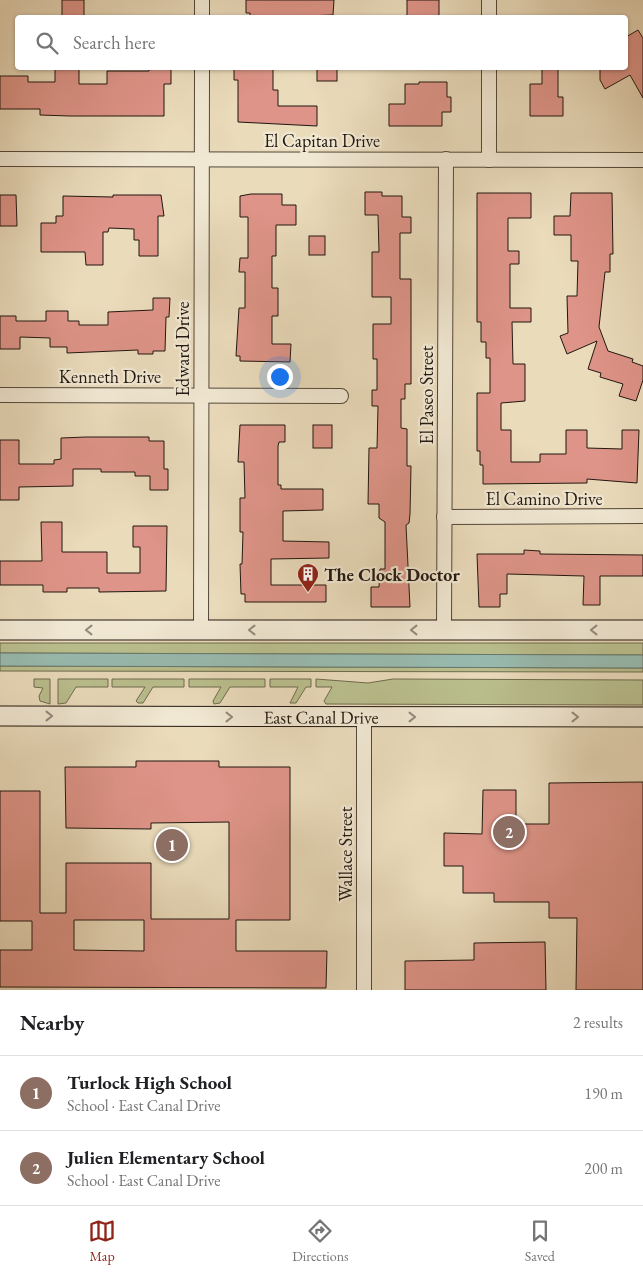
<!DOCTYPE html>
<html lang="en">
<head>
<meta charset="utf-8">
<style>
	:root { --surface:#fff; --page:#f6f6f6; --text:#202124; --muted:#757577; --line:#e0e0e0; --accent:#8f2418 }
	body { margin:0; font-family:"EB Garamond",serif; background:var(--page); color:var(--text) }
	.you { position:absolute; left:279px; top:376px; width:18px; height:18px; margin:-12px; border:4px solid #fff; border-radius:50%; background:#1a73e8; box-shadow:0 0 0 8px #1a73e833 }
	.badge { display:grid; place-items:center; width:32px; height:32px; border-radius:50%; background:var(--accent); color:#fff; font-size:16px; font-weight:700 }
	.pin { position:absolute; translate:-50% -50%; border:2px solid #fff; box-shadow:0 1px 5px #0006 }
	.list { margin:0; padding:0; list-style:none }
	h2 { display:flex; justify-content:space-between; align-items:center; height:65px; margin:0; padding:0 20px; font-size:21px }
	h2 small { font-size:16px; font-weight:400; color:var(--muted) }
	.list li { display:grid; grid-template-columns:32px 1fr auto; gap:15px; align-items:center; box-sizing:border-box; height:75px; padding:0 20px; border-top:1px solid var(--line) }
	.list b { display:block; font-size:19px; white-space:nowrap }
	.list p { margin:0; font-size:16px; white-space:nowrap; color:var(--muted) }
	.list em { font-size:16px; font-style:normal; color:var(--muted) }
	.icon { flex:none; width:28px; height:28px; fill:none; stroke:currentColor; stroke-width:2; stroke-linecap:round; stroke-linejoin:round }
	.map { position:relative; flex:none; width:643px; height:990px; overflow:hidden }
	.search { position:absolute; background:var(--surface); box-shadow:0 1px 4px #0004; left:15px; right:15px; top:15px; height:55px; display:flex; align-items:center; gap:12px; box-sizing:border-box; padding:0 18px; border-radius:5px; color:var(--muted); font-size:19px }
	.sheet { height:215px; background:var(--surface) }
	nav { display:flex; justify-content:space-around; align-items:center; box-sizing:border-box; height:70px; border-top:1px solid var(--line); background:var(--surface); font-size:14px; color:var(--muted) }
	nav a { display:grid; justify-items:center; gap:2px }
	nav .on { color:var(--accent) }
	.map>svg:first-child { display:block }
</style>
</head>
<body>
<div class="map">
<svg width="643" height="990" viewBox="0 0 643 990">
	<rect width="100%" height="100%" fill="#eadbbb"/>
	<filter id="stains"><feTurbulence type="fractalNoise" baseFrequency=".004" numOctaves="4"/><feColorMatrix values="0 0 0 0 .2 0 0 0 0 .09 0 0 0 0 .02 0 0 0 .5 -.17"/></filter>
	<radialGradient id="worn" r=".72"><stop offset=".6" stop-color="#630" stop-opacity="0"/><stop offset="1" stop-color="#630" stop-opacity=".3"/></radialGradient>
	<g fill="#babf8e" stroke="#6e6b4e">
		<polygon points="0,643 643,643 643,655 0,653"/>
		<polygon points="0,666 643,668 643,672 0,671"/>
		<polygon points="34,679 50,679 50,704 40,701 39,696 43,688 34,687"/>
		<polygon points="58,679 108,679 108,687 76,687 66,703 58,704"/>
		<polygon points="112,679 184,679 184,687 153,687 143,703 138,703 136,701 145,687 112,687"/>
		<polygon points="189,679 265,679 265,687 230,687 220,703 214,704 213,701 221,687 189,687"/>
		<polygon points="270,679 311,679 311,687 306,687 296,703 290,703 298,687 270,687"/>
		<polygon points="316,679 368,683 393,679 643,680 643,705 326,704 324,701 332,687 316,687"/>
	</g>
	<polygon fill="#98bbb0" stroke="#687970" points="0,653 643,655 643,668 0,666"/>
	<g fill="#de9488" stroke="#21170f" fill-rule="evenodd">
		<rect x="62" y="0" width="22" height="18"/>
		<polygon points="246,0 334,0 333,15 250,18 250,13 246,13"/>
		<rect x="407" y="0" width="32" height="18"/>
		<polygon points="638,30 643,38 643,98 630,75 605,89 600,80 600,68 626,68 626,37"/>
		<polygon points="55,68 79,68 79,84 107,84 107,71 149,71 149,68 171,68 171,84 164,84 164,116 70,116 40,115 40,109 0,109 0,76 28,76 28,82 55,82"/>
		<polygon points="234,68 273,68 273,90 278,90 278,106 317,106 317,126 238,122 238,80 234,80"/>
		<rect x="317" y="68" width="20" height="13"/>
		<polygon points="542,68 558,68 558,97 563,97 563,116 530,116 530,84 542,84"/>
		<polygon points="419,82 447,82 447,97 451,97 451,112 442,112 442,126 389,126 389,104 405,104 405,84 419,84"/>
		<polygon points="365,192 382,192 382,196 402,196 402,217 411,217 411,233 400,233 400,279 411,279 411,384 405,384 405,399 401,399 401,428 407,429 407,466 411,466 410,514 409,523 406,525 410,607 371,607 371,587 379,587 380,569 385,569 385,522 379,518 379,504 368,504 369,448 377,448 378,406 372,406 372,390 377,390 377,359 373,359 373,324 391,324 391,297 372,297 372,252 379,252 378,215 365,215"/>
		<polygon points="477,193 531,193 531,218 508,218 508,251 519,251 519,264 510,264 510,308 531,308 531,322 512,322 513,364 525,364 525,401 501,403 501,430 511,430 511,462 540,462 540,454 566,454 566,430 587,430 587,448 622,449 622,430 639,430 637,483 587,479 587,483 483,484 483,465 480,465 480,451 477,451 477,393 490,393 490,358 486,358 486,342 481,342 481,322 477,322"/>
		<polygon points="571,193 612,193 613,254 610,254 610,272 605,272 599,327 608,351 633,359 632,362 643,366 643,380 636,401 619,396 623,384 600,377 601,373 588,369 597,341 567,354 560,336 568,333 567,296 577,296 578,261 571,261 571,235 554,235 554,216 570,216"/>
		<polygon points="251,194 282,194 282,205 296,205 296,225 276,225 276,256 272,256 272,288 278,288 278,316 272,316 272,344 291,344 290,362 240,361 240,356 236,356 239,308 245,308 245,272 239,272 240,258 248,258 248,217 240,217 240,196"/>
		<polygon points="0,195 16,195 17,226 0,226"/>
		<polygon points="113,195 161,195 164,216 158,216 158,256 139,256 139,240 134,240 134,229 109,228 108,232 103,232 103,265 86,265 85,252 41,252 41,223 56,223 56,216 63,216 63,196 113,197"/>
		<rect x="309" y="236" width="16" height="19"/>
		<polygon points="153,298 170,298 169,317 166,317 165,351 153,351 153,354 138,354 138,350 67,353 67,347 50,347 50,338 20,337 20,349 0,349 0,316 16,316 16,321 46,321 46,311 68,311 68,321 79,321 79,325 108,325 108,312 153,310"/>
		<polygon points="240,425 285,425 285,442 279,442 278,446 278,485 281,485 281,489 323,489 323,510 283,511 283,541 329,542 329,558 271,559 271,585 326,585 326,602 245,602 245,594 241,594 240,564 242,564 243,532 240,532 240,498 245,498 244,462 238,462"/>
		<rect x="313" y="425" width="19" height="23"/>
		<polygon points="86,437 149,437 149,441 164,441 164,469 168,469 168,490 150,490 150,476 135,476 135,472 101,472 101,469 73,469 73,486 19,487 19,500 0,500 0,440 19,440 19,464 54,464 54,460 61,459 61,438"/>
		<polygon points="41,522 62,522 62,552 107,552 107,573 140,573 140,547 133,547 133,526 167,526 166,591 99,592 99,588 67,588 67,592 43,592 43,585 0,585 0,561 42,561"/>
		<polygon points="524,550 540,551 540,554 643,555 643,576 600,576 600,605 583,605 584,576 507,574 507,594 500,594 500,607 479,607 477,554 524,554"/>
		<path d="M136,761h83v6h71v153h-54v31h91l-1,37 -326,-1v-37h32v-29h-32v-130h40v122h26v-50h85v56h78v-97l-78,1v6l-85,-1 -1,-61h71zM74,920h70v31l-70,-1z"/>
		<polygon points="643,782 643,990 576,990 577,918 549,918 549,902 494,902 494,893 463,893 463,866 444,866 444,833 482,834 483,790 516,790 516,824 549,824 549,783"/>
		<polygon points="545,942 546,990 405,990 405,961 474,960 474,943"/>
	</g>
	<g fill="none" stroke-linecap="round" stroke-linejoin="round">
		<g stroke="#53483a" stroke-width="16">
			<g id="street">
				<polyline points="489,0 489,18"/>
				<polyline points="202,18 202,0"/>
				<polyline points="489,68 489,160"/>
				<polyline points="0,159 643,160"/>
				<polyline points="0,395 341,396"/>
				<polyline points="444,517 643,516"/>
				<polyline points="201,630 202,68"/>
				<polyline points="444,630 446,159"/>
				<polyline points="364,717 364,990"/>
			</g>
		</g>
		<g stroke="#21170f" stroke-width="21">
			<g id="secondary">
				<polyline points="0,630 643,630"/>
				<path id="s1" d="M0,716l643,1"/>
			</g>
		</g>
		<use href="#street" stroke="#f1e8d3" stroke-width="14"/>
		<use href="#secondary" stroke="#f1e8d3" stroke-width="19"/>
	</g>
	<defs><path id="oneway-chevron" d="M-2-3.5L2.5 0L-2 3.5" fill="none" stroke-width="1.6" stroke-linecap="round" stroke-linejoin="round" transform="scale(1.25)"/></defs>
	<g stroke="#938a7b">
		<use href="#oneway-chevron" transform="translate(89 630) rotate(180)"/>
		<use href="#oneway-chevron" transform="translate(252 630) rotate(180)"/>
		<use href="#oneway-chevron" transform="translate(414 630) rotate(180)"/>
		<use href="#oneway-chevron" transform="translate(594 630) rotate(-180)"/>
		<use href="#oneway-chevron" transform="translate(49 716)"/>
		<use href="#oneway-chevron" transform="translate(229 717)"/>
		<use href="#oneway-chevron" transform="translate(412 717)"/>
		<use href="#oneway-chevron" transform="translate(575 717)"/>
	</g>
	<defs>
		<g id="building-pin" transform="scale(1.125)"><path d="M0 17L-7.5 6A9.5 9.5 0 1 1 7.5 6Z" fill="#8f2418" stroke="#f1e8d3"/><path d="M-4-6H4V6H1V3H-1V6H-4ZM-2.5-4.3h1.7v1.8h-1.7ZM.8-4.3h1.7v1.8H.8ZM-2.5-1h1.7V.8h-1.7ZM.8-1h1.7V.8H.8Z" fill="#fff"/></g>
	</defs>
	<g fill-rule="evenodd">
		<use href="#building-pin" x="308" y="574"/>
	</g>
	<g text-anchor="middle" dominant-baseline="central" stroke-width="4.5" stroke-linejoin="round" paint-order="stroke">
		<g font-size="18" fill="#21170f" stroke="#f1e8d3">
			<text x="322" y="140">El Capitan Drive</text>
			<text transform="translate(182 349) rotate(-90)">Edward Drive</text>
			<text x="110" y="376">Kenneth Drive</text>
			<text transform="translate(426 395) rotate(-90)">El Paseo Street</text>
			<text x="544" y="498">El Camino Drive</text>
			<text stroke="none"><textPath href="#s1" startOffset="321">East Canal Drive</textPath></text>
			<text transform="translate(345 854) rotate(-90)">Wallace Street</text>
		</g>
		<g font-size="18" font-weight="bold" fill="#21170f" stroke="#f1e8d3" text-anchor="start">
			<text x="324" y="574">The Clock Doctor</text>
		</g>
	</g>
	<rect width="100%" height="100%" filter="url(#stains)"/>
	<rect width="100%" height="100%" fill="url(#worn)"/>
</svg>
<div class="you"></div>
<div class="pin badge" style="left:172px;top:845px;background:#8d6e63">1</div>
<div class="pin badge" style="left:509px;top:832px;background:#8d6e63">2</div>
<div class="search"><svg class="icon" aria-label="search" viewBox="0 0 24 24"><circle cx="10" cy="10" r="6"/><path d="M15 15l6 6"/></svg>Search here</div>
</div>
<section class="sheet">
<h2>Nearby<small>2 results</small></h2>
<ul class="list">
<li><span class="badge" style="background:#8d6e63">1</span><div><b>Turlock High School</b><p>School · East Canal Drive</p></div><em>190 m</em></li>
<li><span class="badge" style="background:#8d6e63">2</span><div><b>Julien Elementary School</b><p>School · East Canal Drive</p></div><em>200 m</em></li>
</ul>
</section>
<nav>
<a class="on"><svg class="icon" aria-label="map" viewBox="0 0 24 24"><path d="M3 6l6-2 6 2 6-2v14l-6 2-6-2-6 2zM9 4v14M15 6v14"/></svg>Map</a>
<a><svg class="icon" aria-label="directions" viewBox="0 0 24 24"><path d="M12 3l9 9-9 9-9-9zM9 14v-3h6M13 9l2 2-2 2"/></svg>Directions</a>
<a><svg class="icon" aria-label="saved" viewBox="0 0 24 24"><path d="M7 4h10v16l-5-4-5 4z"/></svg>Saved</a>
</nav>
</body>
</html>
